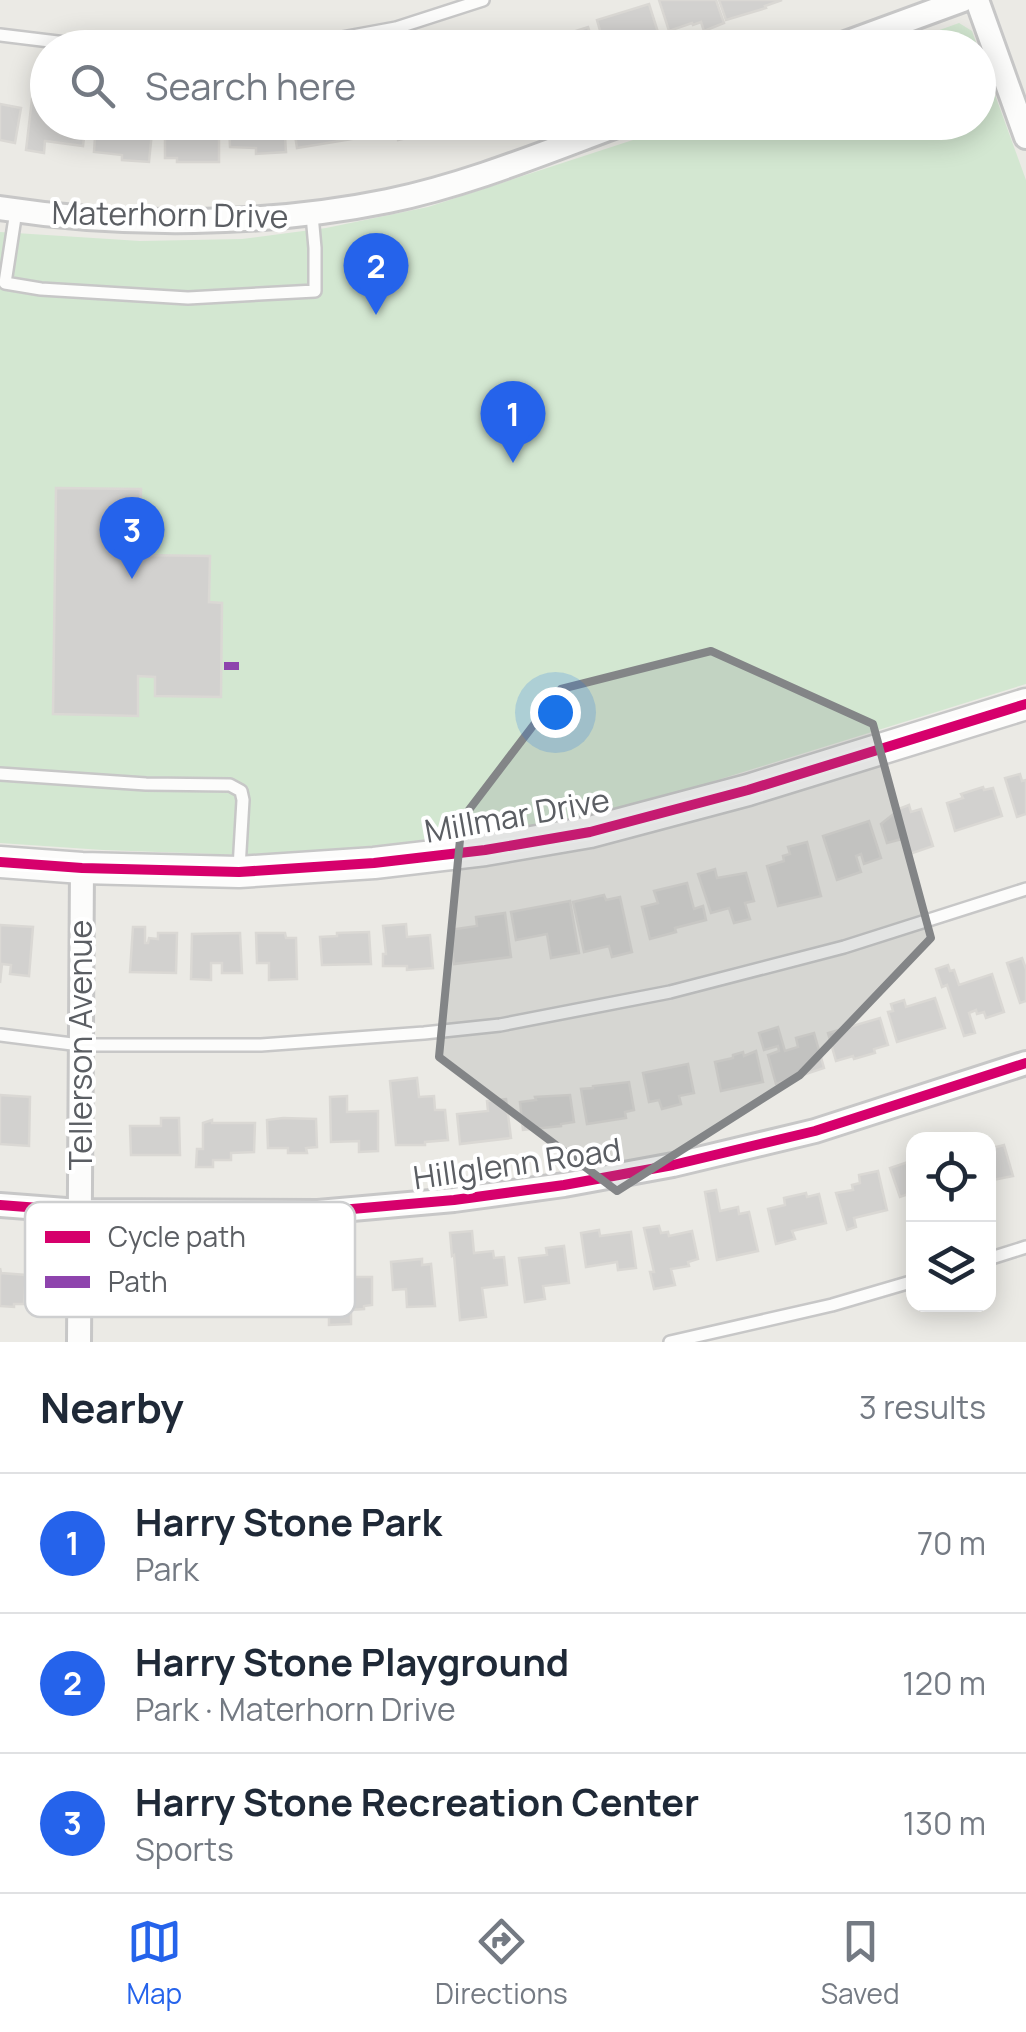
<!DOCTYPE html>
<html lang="en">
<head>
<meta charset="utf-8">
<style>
	:root { --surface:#fff; --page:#f2f2f3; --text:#1f2937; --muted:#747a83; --line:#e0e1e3; --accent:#2563eb }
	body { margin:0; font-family:Manrope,sans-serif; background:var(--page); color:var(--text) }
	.controls { position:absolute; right:30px; bottom:30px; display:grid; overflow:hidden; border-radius:20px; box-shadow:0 5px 25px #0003 }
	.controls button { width:90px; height:90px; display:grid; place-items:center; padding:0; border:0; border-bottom:2px solid var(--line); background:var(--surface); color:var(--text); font:50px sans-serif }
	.you { position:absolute; left:555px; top:712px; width:35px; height:35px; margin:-25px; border:8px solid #fff; border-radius:50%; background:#1a73e8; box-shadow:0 0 0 15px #1a73e833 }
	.badge { display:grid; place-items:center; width:65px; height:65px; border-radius:50%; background:var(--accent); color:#fff; font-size:32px; font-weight:700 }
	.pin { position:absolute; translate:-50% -82px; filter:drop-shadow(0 2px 5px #0008) }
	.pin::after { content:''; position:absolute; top:52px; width:35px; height:30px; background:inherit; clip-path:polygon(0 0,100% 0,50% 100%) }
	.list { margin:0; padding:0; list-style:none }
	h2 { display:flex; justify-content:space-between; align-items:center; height:130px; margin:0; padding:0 40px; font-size:42px }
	h2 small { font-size:32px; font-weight:400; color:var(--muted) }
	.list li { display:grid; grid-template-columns:65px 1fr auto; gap:30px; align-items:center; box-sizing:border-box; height:140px; padding:0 40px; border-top:2px solid var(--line) }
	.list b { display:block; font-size:38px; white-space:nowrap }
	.list p { margin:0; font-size:32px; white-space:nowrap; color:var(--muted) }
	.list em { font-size:32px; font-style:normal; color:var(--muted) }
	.icon { flex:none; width:55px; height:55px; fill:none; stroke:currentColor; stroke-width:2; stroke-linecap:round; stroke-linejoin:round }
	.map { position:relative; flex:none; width:1026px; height:1342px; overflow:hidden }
	.search { position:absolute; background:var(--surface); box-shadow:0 5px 25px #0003; left:30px; right:30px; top:30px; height:110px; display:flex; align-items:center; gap:25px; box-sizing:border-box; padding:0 35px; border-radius:55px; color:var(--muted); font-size:38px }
	.sheet { height:550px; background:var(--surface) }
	nav { display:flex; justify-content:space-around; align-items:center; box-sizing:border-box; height:140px; border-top:2px solid var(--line); background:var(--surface); font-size:28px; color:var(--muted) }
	nav a { display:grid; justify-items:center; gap:5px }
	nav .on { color:var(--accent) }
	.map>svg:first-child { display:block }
</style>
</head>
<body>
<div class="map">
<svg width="1026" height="1342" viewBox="0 0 1026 1342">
	<rect width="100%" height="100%" fill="#ebeae5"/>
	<g fill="#d3e7d1">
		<polygon points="959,23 972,31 978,48 892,47"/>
		<polygon points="978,48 1026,180 1026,684 663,797 542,824 396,846 271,856 103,850 0,843 0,232 140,241 242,239 326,228 428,207 685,123 978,122"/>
	</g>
	<g fill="#d2d1cf" stroke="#dad8d4" stroke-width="2.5">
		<polygon points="659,0 716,0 724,23 704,31 701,22 693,25 692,23 669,31"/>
		<polygon points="719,0 782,0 765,6 766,8 726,20"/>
		<polygon points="649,4 663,48 605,48 597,20"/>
		<polygon points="588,27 595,48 539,48 538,43"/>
		<polygon points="48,89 48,122 86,122 83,146 45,141 44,153 26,150 32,99 46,100"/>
		<polygon points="0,104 21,108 15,143 0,140"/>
		<polygon points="96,122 153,122 149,162 122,160 122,155 94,152"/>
		<polygon points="165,122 219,122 219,162 177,162 177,158 165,158"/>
		<polygon points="229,122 284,122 286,152 256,154 256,148 230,147"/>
		<polygon points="293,122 350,122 352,139 297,148"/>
		<polygon points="361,122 421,122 424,134 398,140 395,128 365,136"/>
		<polygon points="56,488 141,489 140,555 210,556 209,602 222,603 221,697 155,696 155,677 138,676 138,716 53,714"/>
		<polygon points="1020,774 1022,781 1026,780 1026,814 1017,817 1005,778"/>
		<polygon points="983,787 984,790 993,788 1002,816 955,831 947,803 963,798 961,794"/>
		<polygon points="909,805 911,812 921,809 933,846 907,855 902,839 887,843 881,824 901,808"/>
		<polygon points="869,821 881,858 864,864 861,854 856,856 861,872 837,880 823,836"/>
		<polygon points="807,842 821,896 778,906 767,866 784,861 783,856 790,854 788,847"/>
		<polygon points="715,869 717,878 746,873 754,901 745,903 750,919 734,923 729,908 711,913 698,874"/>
		<polygon points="687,883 694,909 703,906 706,920 675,928 676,932 650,939 642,907 658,903 654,891"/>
		<polygon points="604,895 606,900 620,897 632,952 612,957 609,946 584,952 573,902"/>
		<polygon points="570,901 579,953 551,958 547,934 516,940 511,912"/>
		<polygon points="505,913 511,957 454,964 449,930 477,926 476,917"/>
		<polygon points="406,924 407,937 430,935 433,968 407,970 407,966 383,966 383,954 386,954 383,926"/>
		<polygon points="0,925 33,927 29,976 10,974 11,965 2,964 0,983"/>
		<polygon points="133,927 145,927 145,943 148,943 149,938 158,939 158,933 177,933 176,973 130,972"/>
		<polygon points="369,932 371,964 322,965 320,937 337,936 337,933"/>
		<polygon points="240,933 242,973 222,973 222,963 211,963 211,980 191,979 192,934"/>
		<polygon points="256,933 285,933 286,938 296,938 297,979 269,980 269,963 257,963"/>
		<polygon points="1022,958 1026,969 1026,1001 1020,1003 1007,963"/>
		<polygon points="948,965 950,971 954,970 959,985 992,974 1004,1012 986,1018 984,1012 977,1014 976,1010 969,1013 975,1033 964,1036 947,985 942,987 936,969"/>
		<polygon points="935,998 945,1028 897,1042 888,1012 893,1011 891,1004 904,1000 906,1007"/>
		<polygon points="880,1018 888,1045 874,1049 875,1053 854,1059 853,1056 836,1061 828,1033"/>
		<polygon points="778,1027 785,1051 798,1047 796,1038 814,1033 824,1068 776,1084 768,1055 779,1051 778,1046 764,1050 759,1033"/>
		<polygon points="756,1051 763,1082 721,1091 715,1062 733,1058 733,1055 743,1052 744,1056"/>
		<polygon points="688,1064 694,1093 679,1096 681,1104 662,1109 659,1100 649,1102 643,1073"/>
		<polygon points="417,1078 419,1097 434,1096 435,1110 445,1110 448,1140 425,1142 425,1145 396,1145 390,1081"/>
		<polygon points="629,1082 634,1110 625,1112 626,1118 587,1124 581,1089 593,1088 593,1086"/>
		<polygon points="0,1095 30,1097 29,1146 0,1144"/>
		<polygon points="570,1095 574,1122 561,1124 561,1126 523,1130 520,1102 536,1100 535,1097"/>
		<polygon points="347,1096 347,1112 378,1111 378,1151 359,1152 359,1141 331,1142 330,1097"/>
		<polygon points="506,1099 511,1138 460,1144 457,1114 488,1111 487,1101"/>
		<polygon points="161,1118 179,1118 180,1155 131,1155 130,1126 161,1126"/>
		<polygon points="283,1118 316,1119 317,1147 306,1148 307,1153 288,1153 288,1148 268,1148 267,1120"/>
		<polygon points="212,1120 212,1123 255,1123 254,1152 231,1153 231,1160 213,1160 213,1167 196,1167 197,1149 203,1149 203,1123"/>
		<polygon points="1004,1145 1013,1176 988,1181 988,1149"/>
		<polygon points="914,1160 914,1192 900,1197 890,1168"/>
		<polygon points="878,1171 887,1210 854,1218 856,1227 847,1230 836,1193 853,1190 852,1185 860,1183 859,1175"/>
		<polygon points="716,1190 720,1211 738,1207 739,1214 749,1212 758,1251 717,1260 705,1192"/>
		<polygon points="806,1193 807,1197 819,1194 826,1223 792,1231 795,1239 776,1244 768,1209 785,1205 784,1198"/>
		<polygon points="659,1226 661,1233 668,1232 669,1236 692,1231 698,1259 688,1262 689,1266 671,1269 675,1285 654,1289 650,1272 654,1272 644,1228"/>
		<polygon points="599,1230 600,1236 631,1232 636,1268 618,1270 617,1262 586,1267 581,1233"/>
		<polygon points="472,1231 474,1253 493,1251 494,1258 504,1257 507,1285 482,1288 486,1317 460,1320 454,1255 452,1256 450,1233"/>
		<polygon points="326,1245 337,1245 338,1266 344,1266 344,1274 348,1274 348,1277 372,1277 372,1305 364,1306 364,1309 351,1310 351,1324 329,1325 329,1307 325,1307"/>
		<polygon points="564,1246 569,1283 543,1286 545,1299 525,1302 519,1258 547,1255 546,1248"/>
		<polygon points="422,1259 422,1265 431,1264 435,1306 407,1307 406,1289 393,1290 391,1262"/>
		<polygon points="0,1268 1,1273 26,1275 24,1304 14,1304 14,1307 0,1306"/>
	</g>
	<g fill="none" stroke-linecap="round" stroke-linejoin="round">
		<g stroke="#c7c7c7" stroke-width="16">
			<g id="lane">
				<polyline points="0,35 107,48"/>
				<polyline points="280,48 320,42 396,28 483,0"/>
				<polyline points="16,211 5,283 41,289 188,298 315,291 315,248 312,215"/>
				<polyline points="0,774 146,784 230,785 241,791 243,800 239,868"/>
				<polyline points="0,1035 80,1045 261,1045 424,1033 500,1025 670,992 844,947 1026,889"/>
				<polyline points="988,1259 1026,1247"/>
				<polyline points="670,1342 832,1305 914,1281"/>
			</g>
		</g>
		<g stroke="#c7c7c7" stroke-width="28">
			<g id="street">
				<polyline points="977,0 1026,137"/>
				<polyline points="832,48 963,0"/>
				<path d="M0,208c123,19 266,18 388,-7 82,-17 160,-50 239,-79"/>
				<polyline points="0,1205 79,1211 318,1212 454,1200 564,1185 673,1165 815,1131 1026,1063"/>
				<polyline points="79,1342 82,868"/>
			</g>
		</g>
		<g stroke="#c7c7c7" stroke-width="35">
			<polyline id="secondary" points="0,862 82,868 239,872 374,863 485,850 590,832 748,790 1026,704"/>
		</g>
		<use href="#lane" stroke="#fcfcfb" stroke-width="11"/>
		<use href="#street" stroke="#fcfcfb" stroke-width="22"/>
		<use href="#secondary" stroke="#fcfcfb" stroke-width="30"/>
		<polyline stroke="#8e44ad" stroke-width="8" stroke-dasharray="15 8" stroke-linecap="butt" points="224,666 245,666"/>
		<g stroke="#fff" stroke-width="16">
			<g id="cycleway">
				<polyline points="0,862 82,868 239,872 374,863 485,850 590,832 748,790 1026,704"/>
				<polyline points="0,1205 79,1211 318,1212 454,1200 564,1185 673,1165 815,1131 1026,1063"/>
			</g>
		</g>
		<use href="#cycleway" stroke="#d6006c" stroke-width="10"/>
	</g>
	<path fill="#838587" fill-opacity="0.2" stroke="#838587" stroke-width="8" stroke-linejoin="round" d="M711,651l162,73 58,214 -131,137 -183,116 -178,-134 23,-238 99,-130z"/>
	<g text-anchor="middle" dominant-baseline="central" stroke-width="8" stroke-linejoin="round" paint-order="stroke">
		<g font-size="32" fill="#5b5e63" stroke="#fff">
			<text transform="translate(170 214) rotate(1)">Materhorn Drive</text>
			<text transform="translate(517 815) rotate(-10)">Millmar Drive</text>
			<text transform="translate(80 1045) rotate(-90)">Tellerson Avenue</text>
			<text transform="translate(517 1163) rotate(-8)">Hillglenn Road</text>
		</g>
	</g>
	<rect x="25" y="1202" width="330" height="115" rx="15" fill="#fff" stroke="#cecfd0" stroke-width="2.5"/>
	<rect x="45" y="1231" width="45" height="12" fill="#d6006c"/>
	<rect x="45" y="1276" width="45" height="12" fill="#8e44ad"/>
	<g font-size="28" fill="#5b5e63">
		<text x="108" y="1247">Cycle path</text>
		<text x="108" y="1292">Path</text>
	</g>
</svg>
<div class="controls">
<button><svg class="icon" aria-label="locate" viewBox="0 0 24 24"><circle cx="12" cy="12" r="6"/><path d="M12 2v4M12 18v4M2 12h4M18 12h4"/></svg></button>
<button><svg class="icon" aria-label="layers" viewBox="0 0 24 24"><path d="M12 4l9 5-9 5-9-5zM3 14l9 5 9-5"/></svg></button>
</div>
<div class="you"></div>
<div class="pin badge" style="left:513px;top:463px">1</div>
<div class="pin badge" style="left:376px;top:315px">2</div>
<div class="pin badge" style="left:132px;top:579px">3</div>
<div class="search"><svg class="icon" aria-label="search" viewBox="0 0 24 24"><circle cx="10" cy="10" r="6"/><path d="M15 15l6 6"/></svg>Search here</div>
</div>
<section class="sheet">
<h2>Nearby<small>3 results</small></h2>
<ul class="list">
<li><span class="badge">1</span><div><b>Harry Stone Park</b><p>Park</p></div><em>70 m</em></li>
<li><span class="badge">2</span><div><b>Harry Stone Playground</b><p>Park · Materhorn Drive</p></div><em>120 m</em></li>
<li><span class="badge">3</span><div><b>Harry Stone Recreation Center</b><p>Sports</p></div><em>130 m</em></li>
</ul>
</section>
<nav>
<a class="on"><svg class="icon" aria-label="map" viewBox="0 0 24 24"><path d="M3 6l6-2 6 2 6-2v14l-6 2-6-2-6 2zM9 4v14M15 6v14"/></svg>Map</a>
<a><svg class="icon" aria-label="directions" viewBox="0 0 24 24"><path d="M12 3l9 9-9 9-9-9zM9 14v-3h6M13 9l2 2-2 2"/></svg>Directions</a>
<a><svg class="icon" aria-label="saved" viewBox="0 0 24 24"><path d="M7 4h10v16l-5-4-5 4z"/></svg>Saved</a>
</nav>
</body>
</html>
